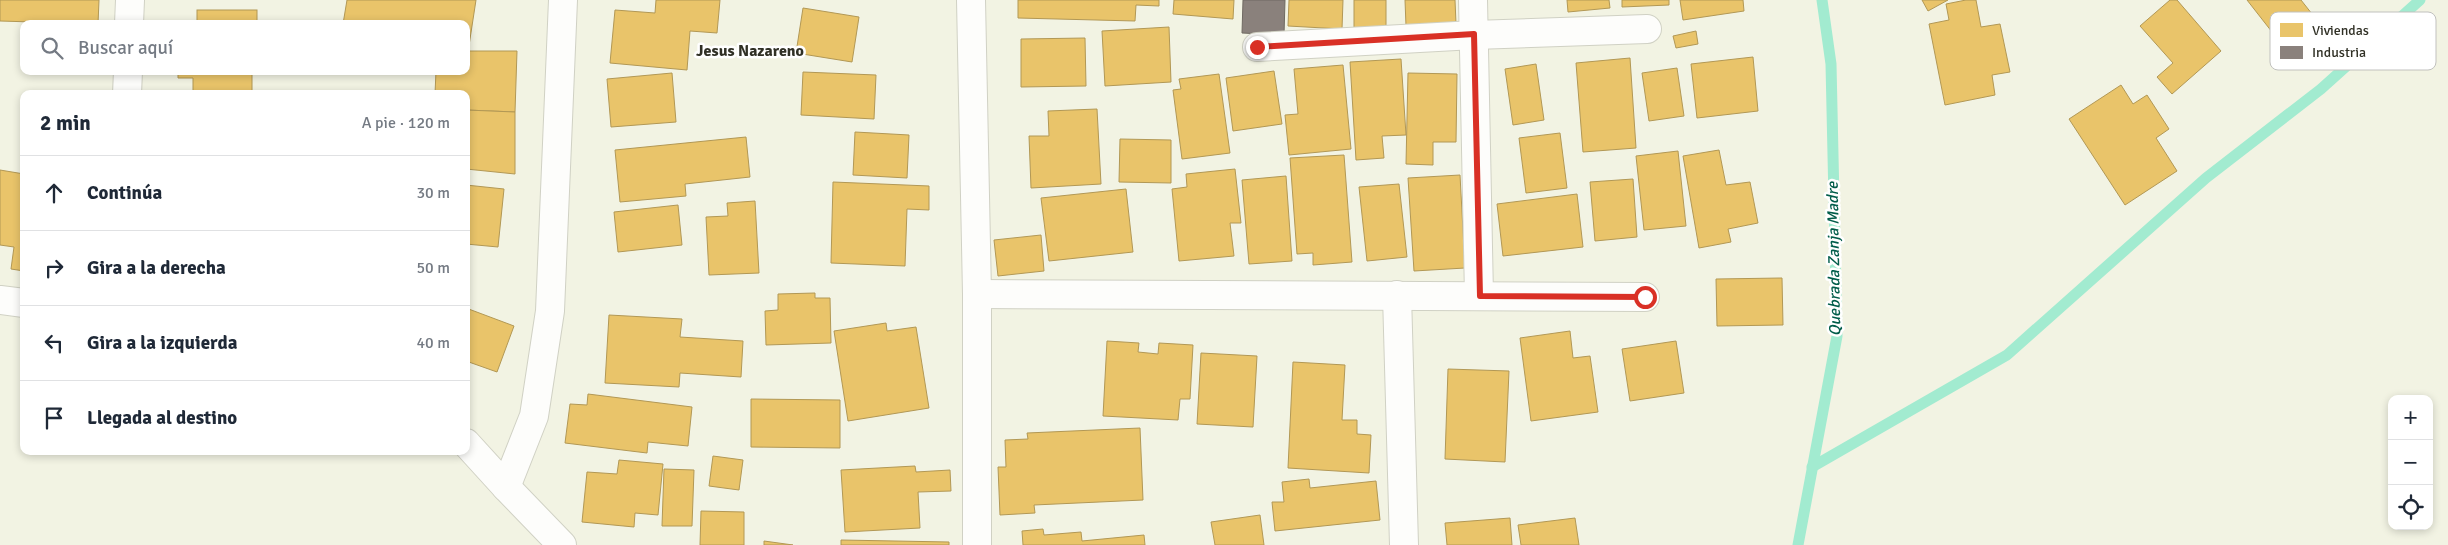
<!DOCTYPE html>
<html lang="es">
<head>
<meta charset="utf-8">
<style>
	:root { --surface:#fff; --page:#f2f2f3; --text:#1f2937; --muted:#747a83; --line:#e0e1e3 }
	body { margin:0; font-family:Signika,sans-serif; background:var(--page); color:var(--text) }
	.controls { position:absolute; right:15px; bottom:15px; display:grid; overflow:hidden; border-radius:10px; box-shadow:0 2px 8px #0003 }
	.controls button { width:45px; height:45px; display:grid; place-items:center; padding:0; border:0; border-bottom:1px solid var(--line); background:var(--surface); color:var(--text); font:25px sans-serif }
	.stop { position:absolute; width:15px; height:15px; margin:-11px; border:4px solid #d93025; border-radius:50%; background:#fff }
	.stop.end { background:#d93025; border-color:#fff; box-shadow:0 1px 5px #0008 }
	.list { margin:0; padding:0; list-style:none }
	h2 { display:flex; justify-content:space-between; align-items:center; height:65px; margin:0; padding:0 20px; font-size:21px }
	h2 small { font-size:16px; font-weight:400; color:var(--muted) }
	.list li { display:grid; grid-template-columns:32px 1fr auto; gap:15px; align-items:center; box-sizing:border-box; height:75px; padding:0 20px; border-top:1px solid var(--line) }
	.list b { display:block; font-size:19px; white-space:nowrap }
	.list em { font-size:16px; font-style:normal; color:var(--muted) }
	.icon { flex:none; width:28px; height:28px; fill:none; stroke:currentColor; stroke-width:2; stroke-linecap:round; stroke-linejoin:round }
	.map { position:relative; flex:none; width:2448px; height:545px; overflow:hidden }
	.search { position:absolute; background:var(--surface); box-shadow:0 2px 8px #0003; left:20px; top:20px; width:450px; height:55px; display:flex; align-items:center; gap:12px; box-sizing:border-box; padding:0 18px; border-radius:10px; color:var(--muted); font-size:19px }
	.panel { position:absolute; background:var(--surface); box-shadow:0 2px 8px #0003; left:20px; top:90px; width:450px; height:365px; border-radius:10px }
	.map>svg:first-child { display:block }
</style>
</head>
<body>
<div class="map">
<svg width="2448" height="545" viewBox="0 0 2448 545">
	<rect width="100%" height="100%" fill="#f2f3e3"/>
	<g fill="#e9c46a" stroke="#b29855">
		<polygon points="0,0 99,0 98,24 0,21"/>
		<polygon points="347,0 476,0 468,52 466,51 466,24 343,24"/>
		<polygon points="656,0 720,0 717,33 690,31 687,70 610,63 615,10 655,13"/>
		<polygon points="1018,0 1159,0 1159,6 1136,5 1135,21 1018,18"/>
		<polygon points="1174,0 1234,0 1233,19 1173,14"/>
		<polygon points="1289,0 1343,0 1342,29 1288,26"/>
		<polygon points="1354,0 1386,0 1386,27 1354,28"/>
		<polygon points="1405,0 1455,0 1456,24 1406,26"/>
		<polygon points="1567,0 1609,0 1610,8 1568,12"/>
		<polygon points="1622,0 1669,0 1669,5 1622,7"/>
		<polygon points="1680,0 1743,0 1744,11 1683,20"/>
		<polygon points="1922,0 1948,0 1928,11"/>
		<polygon points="1966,0 1976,0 1981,27 2000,24 2010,72 1992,75 1995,95 1945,105 1929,24 1949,20 1946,4"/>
		<polygon points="2170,0 2177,0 2221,51 2172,94 2157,77 2173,63 2140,26"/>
		<polygon points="2247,0 2301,0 2316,19 2283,46"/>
		<polygon points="803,8 859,17 852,62 796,53"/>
		<rect x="197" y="10" width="60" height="14"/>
		<polygon points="1169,27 1171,82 1105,86 1102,31"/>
		<polygon points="1696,31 1698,44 1676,48 1673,36"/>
		<polygon points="1085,38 1086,86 1021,87 1021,39"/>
		<polygon points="466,51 517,51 515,112 466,110 466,94 435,94 436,71 466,71"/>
		<polygon points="1753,57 1758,111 1697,118 1691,64"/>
		<polygon points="1630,58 1636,148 1583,152 1576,63"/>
		<polygon points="1401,59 1406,135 1382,136 1384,158 1356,160 1350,62"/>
		<polygon points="1536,64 1544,120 1513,125 1505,69"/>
		<polygon points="1343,65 1351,149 1289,155 1285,115 1298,114 1294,69"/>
		<polygon points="1677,68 1684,116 1649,121 1642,73"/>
		<polygon points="178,71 252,71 252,94 193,94 193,78 178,78"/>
		<polygon points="1274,71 1282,124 1233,131 1226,78"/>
		<polygon points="803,72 876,75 874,119 801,115"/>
		<polygon points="672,73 676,122 611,127 607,79"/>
		<polygon points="1408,73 1457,74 1456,142 1433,142 1433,165 1406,164"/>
		<polygon points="1219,74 1230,153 1182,159 1173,90 1181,89 1179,79"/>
		<polygon points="2121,85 2133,104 2147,95 2169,129 2156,138 2177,171 2125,205 2069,119"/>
		<polygon points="1097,109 1101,184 1031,188 1029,136 1049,136 1048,111"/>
		<polygon points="466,110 515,112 515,174 466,169"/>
		<polygon points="855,132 909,135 907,178 853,175"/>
		<polygon points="1560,133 1567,188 1526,193 1519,138"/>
		<polygon points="746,137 750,177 685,184 686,196 620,202 615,150"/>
		<polygon points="1120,139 1171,140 1171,183 1119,182"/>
		<polygon points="1719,150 1726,185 1750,182 1758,223 1728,229 1731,242 1699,248 1683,156"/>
		<polygon points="1678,151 1686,226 1644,230 1636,156"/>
		<polygon points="1344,155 1352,262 1313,265 1313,253 1297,254 1290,158"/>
		<polygon points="1235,169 1241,223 1230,223 1234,256 1179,261 1172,189 1187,187 1186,174"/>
		<polygon points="0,170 24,174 24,271 11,269 14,247 0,245"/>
		<polygon points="1460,175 1465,268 1414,271 1408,178"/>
		<polygon points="1286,176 1292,261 1249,264 1242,180"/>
		<polygon points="1633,179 1637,237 1595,241 1590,182"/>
		<polygon points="833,182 929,186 929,210 907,209 905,266 831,263"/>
		<polygon points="1399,184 1407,257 1367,261 1359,187"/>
		<polygon points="466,185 504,189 498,247 466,244"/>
		<polygon points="1126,189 1133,252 1049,261 1041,198"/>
		<polygon points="1577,194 1583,247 1503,256 1497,204"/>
		<polygon points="755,201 759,273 709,275 706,217 728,216 727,203"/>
		<polygon points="678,205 682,245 618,252 614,212"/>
		<polygon points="1041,235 1044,271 998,276 994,240"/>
		<polygon points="1782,278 1783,325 1717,326 1716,279"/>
		<polygon points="815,293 815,298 830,298 831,343 766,345 765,311 778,310 778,294"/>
		<polygon points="466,308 514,326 497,372 466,361"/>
		<polygon points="609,315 682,319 680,337 743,341 741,377 680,373 679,387 605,383"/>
		<polygon points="886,323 887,331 916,327 929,408 848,421 834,331"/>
		<polygon points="1570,331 1573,358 1590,356 1598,412 1531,421 1520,338"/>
		<polygon points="1107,341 1139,343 1138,352 1158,354 1159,343 1193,345 1190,399 1180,399 1178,420 1103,416"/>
		<polygon points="1676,341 1684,393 1630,401 1622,349"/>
		<polygon points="1201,353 1257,356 1253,427 1197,424"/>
		<polygon points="1293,362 1345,365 1342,420 1357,420 1357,434 1371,435 1369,473 1288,468"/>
		<polygon points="1448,369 1509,371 1505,462 1445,459"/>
		<polygon points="588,394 692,407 688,446 648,442 647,453 565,443 570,404 587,405"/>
		<polygon points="751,399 840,400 840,448 751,447"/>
		<polygon points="1140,428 1143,500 1034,505 1035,513 1000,515 998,467 1006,467 1005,440 1028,439 1027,433"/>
		<polygon points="713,456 743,460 739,490 709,486"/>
		<polygon points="619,460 663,464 658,515 635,513 634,527 582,522 587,472 617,474"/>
		<polygon points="915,466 916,472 950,470 951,491 918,492 920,528 845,532 841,470"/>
		<polygon points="664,469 694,470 692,526 662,526"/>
		<polygon points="1309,479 1310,488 1376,481 1380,520 1275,531 1272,502 1284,502 1282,482"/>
		<polygon points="701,511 744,512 744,545 700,545"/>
		<polygon points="1260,515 1264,545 1215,545 1211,522"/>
		<polygon points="1510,518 1512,545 1447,545 1445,523"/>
		<polygon points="1575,518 1579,545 1521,545 1518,525"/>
		<polygon points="1043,529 1044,535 1081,532 1082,541 1144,535 1145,545 1023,545 1022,531"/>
		<polygon points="841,540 949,542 949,545 841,545"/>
		<polygon points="764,541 793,545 764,545"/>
	</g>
	<polygon fill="#8a817c" stroke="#6f6962" points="1243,0 1285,0 1284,35 1242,33"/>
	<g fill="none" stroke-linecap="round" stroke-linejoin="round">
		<g stroke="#a2ebd0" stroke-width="11">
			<polyline points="1812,467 2007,355 2206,178 2321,89 2420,0"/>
			<polyline points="1798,545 1837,336 1831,64 1822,0"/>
		</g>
		<g stroke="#d0d1c4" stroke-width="30">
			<g id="minor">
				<polyline points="971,0 977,294 977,545"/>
				<polyline points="1473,0 1479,296"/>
				<polyline points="129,24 130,0"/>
				<polyline points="1257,47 1474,35 1647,29"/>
				<polyline points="127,94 128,71"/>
				<polyline points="977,294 1645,297"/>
				<polyline points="1397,295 1404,545"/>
				<polyline points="0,300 24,303"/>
				<polyline points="466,443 506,487 534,416 550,311 563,0"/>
				<polyline points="506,487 562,545"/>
			</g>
		</g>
		<use href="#minor" stroke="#fdfdfb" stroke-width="28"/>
	</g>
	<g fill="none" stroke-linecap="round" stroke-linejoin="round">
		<polyline stroke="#d93025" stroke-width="6" points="1257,47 1474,34 1480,296 1645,297"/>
	</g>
	<g text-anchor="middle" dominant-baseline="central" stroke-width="5" stroke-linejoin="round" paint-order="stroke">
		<g font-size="16" font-weight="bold" fill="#303025" stroke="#fff">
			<text x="750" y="51">Jesus Nazareno</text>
		</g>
		<g font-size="16" font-style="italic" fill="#015d4a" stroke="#fff">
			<text transform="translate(1834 259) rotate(-91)">Quebrada Zanja Madre</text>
		</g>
	</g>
	<rect x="2270" y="12" width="166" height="58" rx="8" fill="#fff" stroke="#c1c1be" stroke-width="1"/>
	<rect x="2280" y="23" width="23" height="14" fill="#e9c46a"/>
	<rect x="2280" y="46" width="23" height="13" fill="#8a817c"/>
	<g font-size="14" fill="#303025">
		<text x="2312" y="35">Viviendas</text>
		<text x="2312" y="57">Industria</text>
	</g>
</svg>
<div class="controls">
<button>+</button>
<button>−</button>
<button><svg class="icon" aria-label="locate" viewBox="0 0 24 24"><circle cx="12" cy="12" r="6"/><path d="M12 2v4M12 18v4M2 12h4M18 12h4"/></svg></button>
</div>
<div class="stop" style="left:1645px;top:297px"></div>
<div class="stop end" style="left:1257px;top:47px"></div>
<div class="search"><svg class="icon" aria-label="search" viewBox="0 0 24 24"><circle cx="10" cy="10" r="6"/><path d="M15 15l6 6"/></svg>Buscar aquí</div>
<section class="panel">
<h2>2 min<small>A pie · 120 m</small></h2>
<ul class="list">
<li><svg class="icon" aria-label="ahead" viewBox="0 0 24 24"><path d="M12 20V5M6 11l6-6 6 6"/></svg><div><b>Continúa</b></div><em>30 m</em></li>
<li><svg class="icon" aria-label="right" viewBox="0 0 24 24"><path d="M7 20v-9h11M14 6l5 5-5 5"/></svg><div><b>Gira a la derecha</b></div><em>50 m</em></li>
<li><svg class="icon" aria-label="left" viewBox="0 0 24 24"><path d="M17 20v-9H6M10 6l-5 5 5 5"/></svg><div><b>Gira a la izquierda</b></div><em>40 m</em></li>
<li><svg class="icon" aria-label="arrive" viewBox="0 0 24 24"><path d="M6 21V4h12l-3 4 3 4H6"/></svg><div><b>Llegada al destino</b></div></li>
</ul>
</section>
</div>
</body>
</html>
